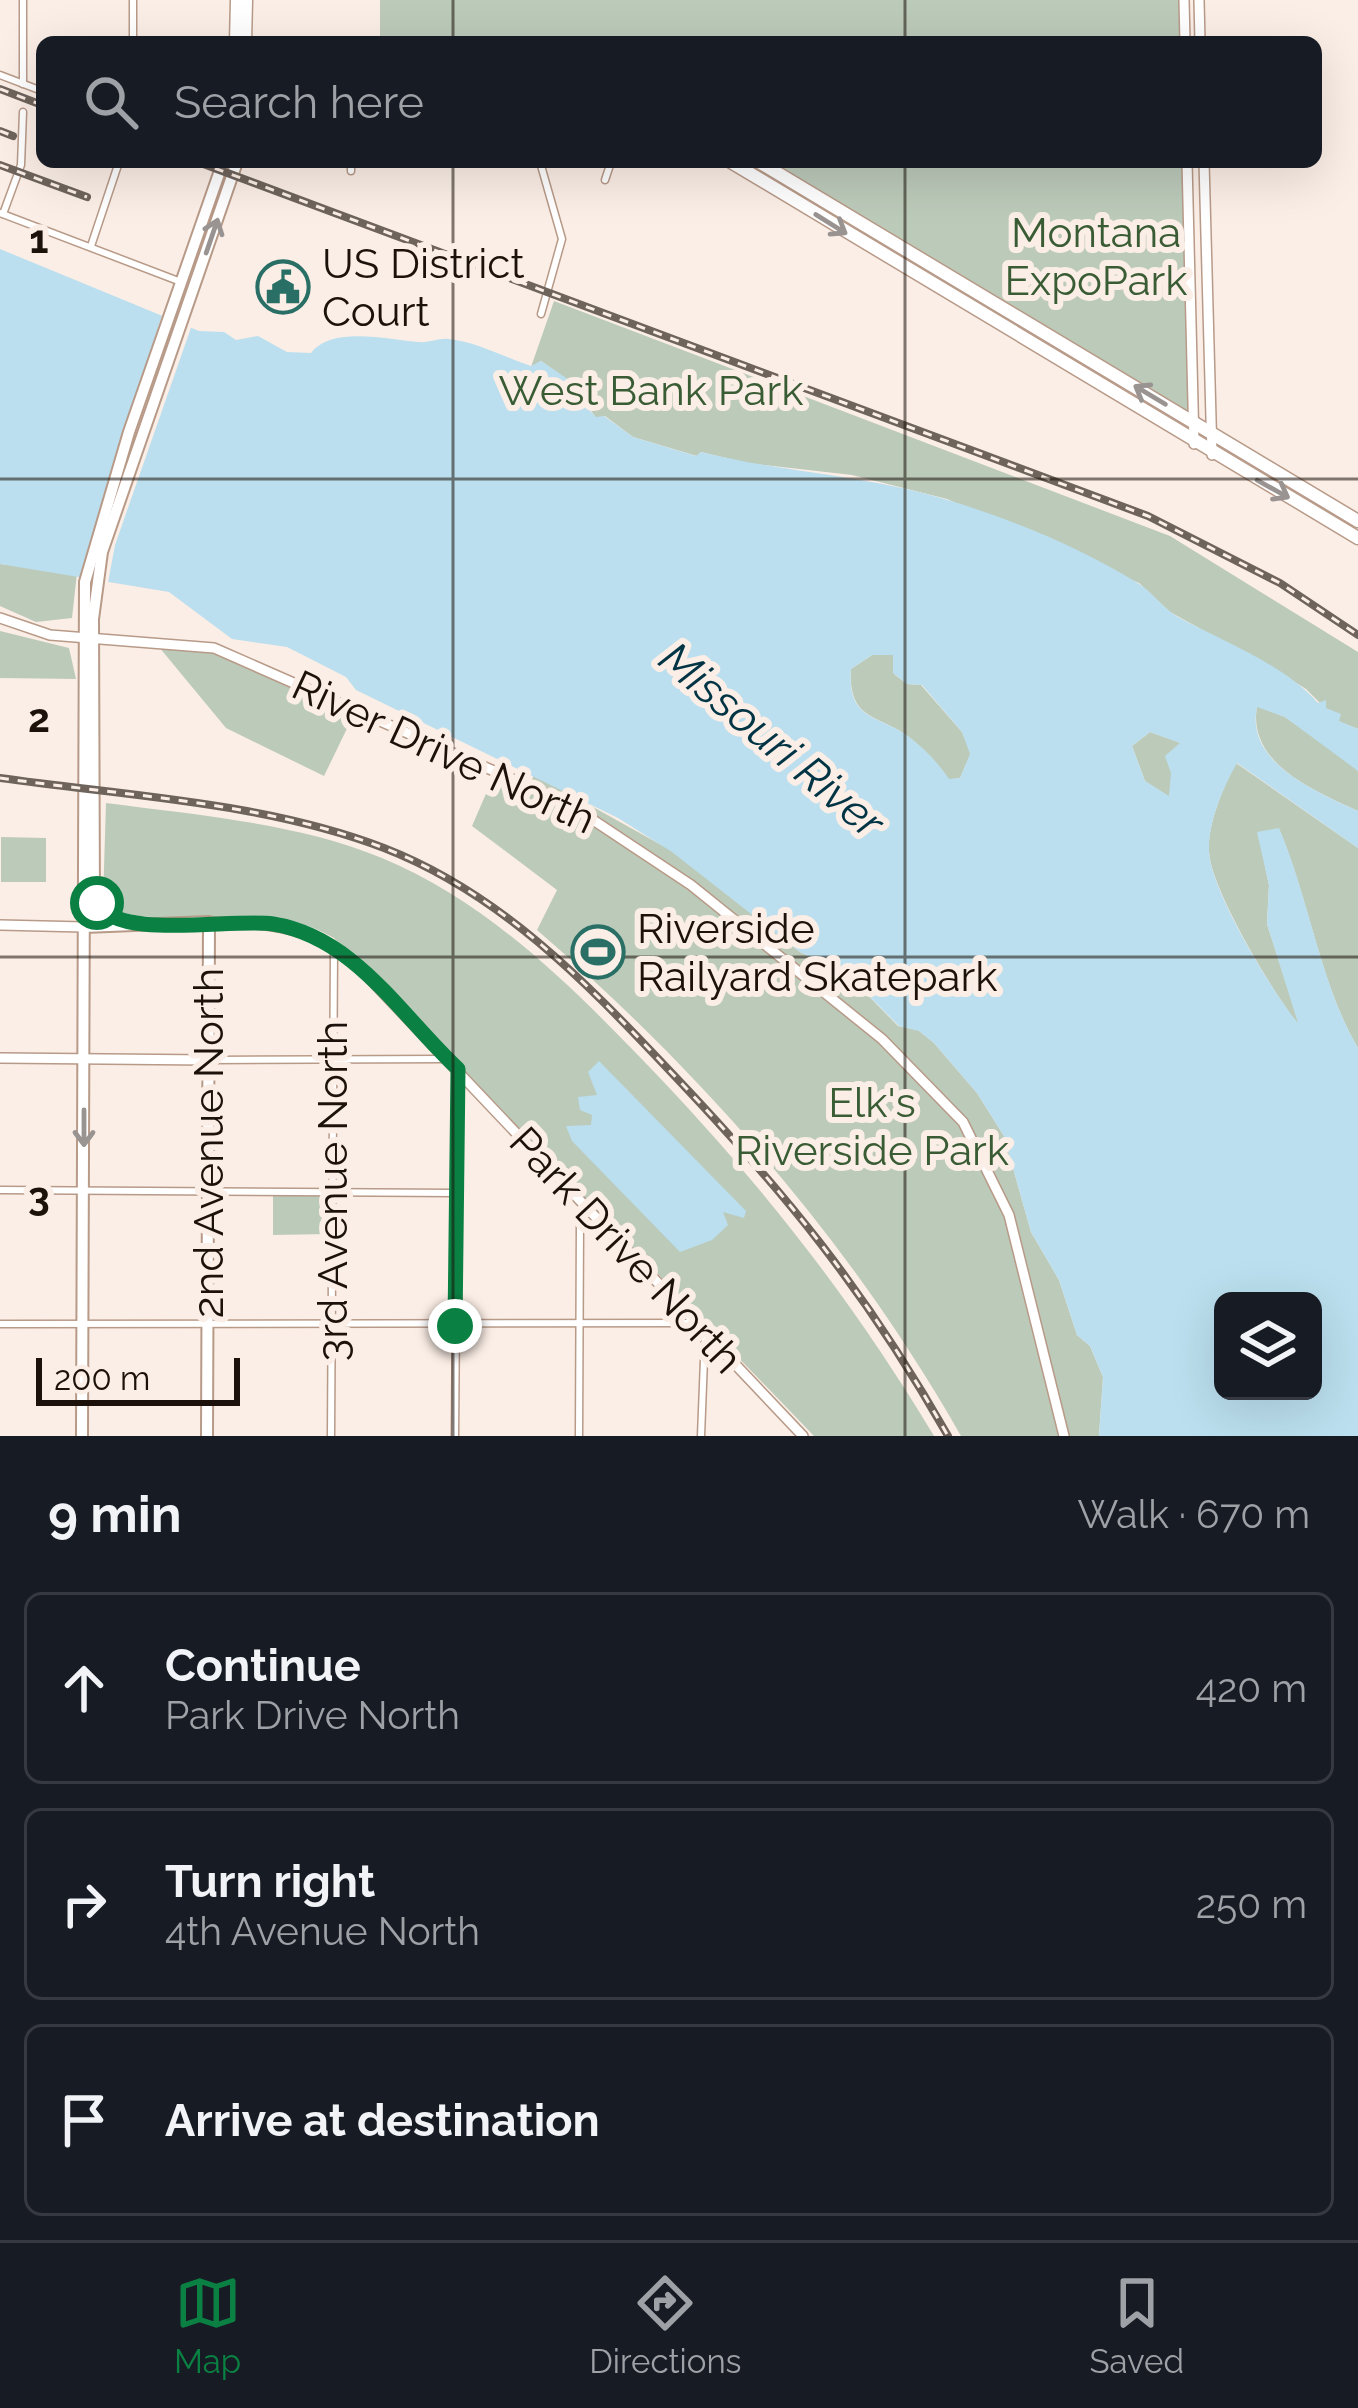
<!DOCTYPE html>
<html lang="en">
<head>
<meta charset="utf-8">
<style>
	:root { --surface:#171b24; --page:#20242c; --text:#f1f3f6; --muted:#9ea1a6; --line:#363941; --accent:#0b8043 }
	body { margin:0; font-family:Raleway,sans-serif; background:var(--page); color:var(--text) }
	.controls { position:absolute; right:36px; bottom:36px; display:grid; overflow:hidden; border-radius:18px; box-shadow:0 12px 48px #0002 }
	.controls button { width:108px; height:108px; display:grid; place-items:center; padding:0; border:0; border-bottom:3px solid var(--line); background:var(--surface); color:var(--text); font:60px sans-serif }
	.scale { position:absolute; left:36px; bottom:30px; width:204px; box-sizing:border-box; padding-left:12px; border:6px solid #1c120b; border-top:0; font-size:33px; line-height:42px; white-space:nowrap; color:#1c120b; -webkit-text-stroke:9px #fbeee6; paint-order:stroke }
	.stop { position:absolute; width:36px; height:36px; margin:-27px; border:9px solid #0b8043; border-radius:50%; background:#fff }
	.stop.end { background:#0b8043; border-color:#fff; box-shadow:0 3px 12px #0008 }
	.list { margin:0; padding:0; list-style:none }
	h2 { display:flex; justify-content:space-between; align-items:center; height:156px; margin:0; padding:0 48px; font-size:51px }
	h2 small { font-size:39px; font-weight:400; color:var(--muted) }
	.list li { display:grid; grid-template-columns:78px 1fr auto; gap:36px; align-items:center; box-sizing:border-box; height:192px; margin:0 24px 24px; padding:0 24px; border:3px solid var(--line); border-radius:18px }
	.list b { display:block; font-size:45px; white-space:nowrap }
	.list p { margin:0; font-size:39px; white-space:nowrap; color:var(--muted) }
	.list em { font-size:39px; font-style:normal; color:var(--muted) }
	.icon { flex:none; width:66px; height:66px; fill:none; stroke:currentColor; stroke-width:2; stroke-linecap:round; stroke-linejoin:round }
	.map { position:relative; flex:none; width:1358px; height:1436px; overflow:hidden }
	.search { position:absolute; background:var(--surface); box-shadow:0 12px 48px #0002; left:36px; right:36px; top:36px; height:132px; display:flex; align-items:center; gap:30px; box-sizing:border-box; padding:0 42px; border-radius:18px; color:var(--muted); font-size:45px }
	.sheet { height:804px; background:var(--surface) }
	nav { display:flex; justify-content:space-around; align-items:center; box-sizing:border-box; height:168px; border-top:3px solid var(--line); background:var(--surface); font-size:33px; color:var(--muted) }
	nav a { display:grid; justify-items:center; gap:6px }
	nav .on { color:var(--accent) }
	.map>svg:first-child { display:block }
</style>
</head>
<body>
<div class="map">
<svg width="1358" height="1436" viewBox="0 0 1358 1436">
	<rect width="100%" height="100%" fill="#fbeee6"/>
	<g fill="#bccaba">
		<polygon points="380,0 1184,0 1185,42 380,42"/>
		<polygon points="759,162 1187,162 1193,421"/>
		<polygon points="554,301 1170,536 1358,652 1358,729 1338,721 1306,689 1277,671 1170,612 1139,583 947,499 852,475 747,463 701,452 697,456 633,437 605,416 596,418 581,396 573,393 571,382 541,361 531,367"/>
		<polygon points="0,564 77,573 72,618 36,622 0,606"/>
		<polygon points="0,631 69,648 76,679 0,678"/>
		<polygon points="159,647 212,653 355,712 324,776 226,728"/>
		<path d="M872,655h22v19l13,10 14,1 41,47 9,21 -11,25 -11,2c-10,-16 -25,-31 -40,-43 -29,-23 -61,-15 -58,-68z"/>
		<path d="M1257,706l28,11 66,47 7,7v40c-43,-20 -111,-47 -101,-105z"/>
		<polygon points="1150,732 1181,743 1169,797 1145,781 1132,746"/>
		<path d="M1236,763l122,85v200c-37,-62 -49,-149 -79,-219l-21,4 11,52 -2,39 33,103c-25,-31 -89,-137 -91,-175 -2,-28 15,-66 27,-89z"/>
		<path d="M495,773l34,15 5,-14 138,77 128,101 49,24 49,50 20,4 16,13 43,50 27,43 27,96 28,48 18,55 13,11 13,31 -4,59h-138c-109,-192 -257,-362 -424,-506l20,-40 -85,-64z"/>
		<path d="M106,803c90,12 192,20 276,55 100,42 177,116 251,192 118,121 214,241 301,386h-120l-480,-498c-23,-13 -47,-20 -73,-22 -35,-2 -138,12 -158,-15z"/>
		<polygon points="1,837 46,838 46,882 1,882"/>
		<polygon points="273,1196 328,1196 328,1234 273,1235"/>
	</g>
	<g fill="#bbdfee" fill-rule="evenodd">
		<path d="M0,249l199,82 25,1 12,8 22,-4 29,16 24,1c21,-28 79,-13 108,-11 10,1 20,-4 29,-3 27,2 58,19 83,27l10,-5 31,21 1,11 23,24 8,-1 29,21 63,19 5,-4c83,21 168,23 250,49 62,19 130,47 185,81 16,9 26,26 42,35 46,25 106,47 140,86l8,-3v8l15,6 -2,7 19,8v42l-73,-54 -28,-10c-12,56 60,85 101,104v37l-121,-85c-14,24 -29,60 -28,88 1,39 64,142 89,172l-31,-99 2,-39 -12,-53 22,-4c30,70 42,158 79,220v388h-259l4,-59 -13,-31 -13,-11 -18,-55 -28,-48 -27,-96 -27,-43 -43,-50 -15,-12 -20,-5 -50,-50 -49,-24 -128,-100 -54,-34 -262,-128 -10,-13 -59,-30 -55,-8 -63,-47 -169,-28zM872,655h21v18l14,11 15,1 40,47 8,22 -10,24 -11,1c-10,-15 -25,-31 -40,-42 -30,-23 -62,-15 -58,-68zM1150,732l30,11 -15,13 6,17 -2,23 -24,-15 -13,-35zM1223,1301h90v90h-90z"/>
		<polygon points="599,1061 746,1211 744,1218 723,1212 728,1225 712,1240 680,1252 572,1141 566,1126 591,1125 592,1115 580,1110 578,1097 597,1095 588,1072"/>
	</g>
	<polygon fill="#fbeee6" points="164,309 193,322 115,545 107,588 79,579"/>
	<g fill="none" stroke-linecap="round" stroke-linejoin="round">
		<g stroke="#b89a88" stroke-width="9">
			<g id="street">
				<polyline points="23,0 23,84"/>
				<polyline points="133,0 133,42"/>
				<polyline points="0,75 42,91"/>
				<polyline points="540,162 562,239 541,314"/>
				<polyline points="351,171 351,162"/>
				<polyline points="605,180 611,162"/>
				<polyline points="0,213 181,282"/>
				<polyline points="3,214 21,165 23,112"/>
				<polyline points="91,246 119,162"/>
				<polyline points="209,1060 445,1059"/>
				<polyline points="1,1190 455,1193"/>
				<polyline points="0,1324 695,1323"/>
				<polyline points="331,1436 334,949"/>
				<polyline points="455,1436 458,1073"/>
				<polyline points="579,1436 580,1221 584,1206"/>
				<polyline points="701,1436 705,1334"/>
			</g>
		</g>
		<g stroke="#b89a88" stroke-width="12">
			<g id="secondary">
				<polyline points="1184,0 1185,42"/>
				<polyline points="1199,0 1200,42"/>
				<polyline points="1187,162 1194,444"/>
				<polyline points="1204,162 1212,455"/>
				<polyline points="0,618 50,635 214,648 569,804 691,885 882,1039 963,1122 1009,1215 1064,1436"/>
				<path d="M209,922c57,1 101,3 146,41l448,473"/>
				<polyline points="0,925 84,927"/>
				<polyline points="0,1058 209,1060"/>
			</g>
		</g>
		<g stroke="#b89a88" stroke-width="14">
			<g id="primary">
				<polyline points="86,924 94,909 93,619 102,552 237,162"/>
				<polyline points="84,927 209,922 207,1436"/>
				<polyline points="82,1436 85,582 129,432 223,162"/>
			</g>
		</g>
		<g stroke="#b89a88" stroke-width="15">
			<g id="highway">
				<polyline points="236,42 237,0"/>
				<polyline points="245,42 246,0"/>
				<polyline points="731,162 1358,538"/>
				<polyline points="759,162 1358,521"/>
			</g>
		</g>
		<use href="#street" stroke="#fff" stroke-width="6"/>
		<use href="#secondary" stroke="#fff" stroke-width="9"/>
		<use href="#primary" stroke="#fff" stroke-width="10"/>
		<use href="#highway" stroke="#fff" stroke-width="12"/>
		<g stroke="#6f645c" stroke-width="8">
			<g id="rail">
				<polyline points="0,89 42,105"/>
				<polyline points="0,131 13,136"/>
				<polyline points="198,162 1148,516 1280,583 1358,635"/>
				<polyline points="0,165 87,197"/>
				<path d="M0,778c127,18 264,24 384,70 116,45 200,132 284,221 116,122 196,219 280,367"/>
			</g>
		</g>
		<use href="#rail" stroke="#fbeee6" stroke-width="3" stroke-dasharray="9" stroke-linecap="butt"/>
	</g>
	<defs><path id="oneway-shaft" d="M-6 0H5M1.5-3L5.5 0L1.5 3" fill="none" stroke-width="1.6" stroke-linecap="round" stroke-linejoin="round" transform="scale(3)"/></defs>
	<g stroke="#999491">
		<use href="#oneway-shaft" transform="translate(831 224) rotate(32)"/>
		<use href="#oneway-shaft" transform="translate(212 236) rotate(-71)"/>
		<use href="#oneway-shaft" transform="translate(1150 395) rotate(-149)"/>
		<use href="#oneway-shaft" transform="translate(1273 489) rotate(29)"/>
		<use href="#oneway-shaft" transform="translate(84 1128) rotate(90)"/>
	</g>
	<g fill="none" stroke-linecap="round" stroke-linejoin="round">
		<path stroke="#0b8043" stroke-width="15" d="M97,903c21,38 135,15 176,21 82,13 128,92 185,145l-3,257"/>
	</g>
	<path fill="none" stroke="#1c120b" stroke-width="3" stroke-opacity="0.55" d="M453,0v42M905,0v42M453,162v1274M905,162v1274M0,479h1358M0,957h1358"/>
	<defs>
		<g id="civic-ring" transform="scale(2.7)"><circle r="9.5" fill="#fbeee6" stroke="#296f65" stroke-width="1.5"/><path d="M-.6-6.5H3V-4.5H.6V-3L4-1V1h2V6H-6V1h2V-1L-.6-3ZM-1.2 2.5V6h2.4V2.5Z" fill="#296f65"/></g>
		<g id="stadium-ring" transform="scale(2.7)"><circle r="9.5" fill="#fbeee6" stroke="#296f65" stroke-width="1.5"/><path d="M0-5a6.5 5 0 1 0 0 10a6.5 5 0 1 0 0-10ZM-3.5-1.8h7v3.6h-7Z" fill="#296f65"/></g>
	</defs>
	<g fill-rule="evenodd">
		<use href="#civic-ring" x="283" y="287"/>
		<use href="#stadium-ring" x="598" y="952"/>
	</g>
	<g text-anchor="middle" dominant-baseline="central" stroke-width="12" stroke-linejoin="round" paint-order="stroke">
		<g font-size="42" fill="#395c35" stroke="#fbeee6">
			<text x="1096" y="232">Montana<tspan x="1096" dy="48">ExpoPark</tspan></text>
			<text x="651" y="390">West Bank Park</text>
			<text x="872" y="1102">Elk's<tspan x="872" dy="48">Riverside Park</tspan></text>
		</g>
		<g font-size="42" fill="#1c120b" stroke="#fbeee6" text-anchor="start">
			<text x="322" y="263">US District<tspan x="322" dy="48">Court</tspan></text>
			<text x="637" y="928">Riverside<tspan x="637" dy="48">Railyard Skatepark</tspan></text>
		</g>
		<g font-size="42" fill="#1c120b" stroke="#fbeee6">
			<text transform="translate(444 752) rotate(25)">River Drive North</text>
			<text transform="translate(208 1143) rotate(-90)">2nd Avenue North</text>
			<text transform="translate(332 1191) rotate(-90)">3rd Avenue North</text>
			<text transform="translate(626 1250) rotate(47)">Park Drive North</text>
		</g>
		<g font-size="45" font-style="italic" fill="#003444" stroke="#fbeee6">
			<text transform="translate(772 740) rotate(40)">Missouri River</text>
		</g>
	</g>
	<g font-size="39" text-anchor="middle" font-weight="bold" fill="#1c120b" stroke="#fbeee6" stroke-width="12" stroke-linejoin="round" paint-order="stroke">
		<text x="39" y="253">1</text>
		<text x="39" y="732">2</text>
		<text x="39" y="1210">3</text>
	</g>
</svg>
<div class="controls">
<button><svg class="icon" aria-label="layers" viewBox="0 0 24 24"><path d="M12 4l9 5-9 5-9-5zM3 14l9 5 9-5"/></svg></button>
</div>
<div class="scale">200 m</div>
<div class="stop" style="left:97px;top:903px"></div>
<div class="stop end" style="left:455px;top:1326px"></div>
<div class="search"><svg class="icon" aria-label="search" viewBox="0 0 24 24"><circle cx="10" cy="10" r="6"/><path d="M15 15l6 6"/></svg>Search here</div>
</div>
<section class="sheet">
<h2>9 min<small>Walk · 670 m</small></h2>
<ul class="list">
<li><svg class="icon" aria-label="ahead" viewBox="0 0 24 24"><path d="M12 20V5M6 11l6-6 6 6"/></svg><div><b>Continue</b><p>Park Drive North</p></div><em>420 m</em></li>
<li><svg class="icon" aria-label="right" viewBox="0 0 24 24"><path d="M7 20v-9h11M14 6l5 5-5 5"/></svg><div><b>Turn right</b><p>4th Avenue North</p></div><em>250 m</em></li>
<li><svg class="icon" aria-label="arrive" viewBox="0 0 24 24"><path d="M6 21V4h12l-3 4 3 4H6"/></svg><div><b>Arrive at destination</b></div></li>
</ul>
</section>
<nav>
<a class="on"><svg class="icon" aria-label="map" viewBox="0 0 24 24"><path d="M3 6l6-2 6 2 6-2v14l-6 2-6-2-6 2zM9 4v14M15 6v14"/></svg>Map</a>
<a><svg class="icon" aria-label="directions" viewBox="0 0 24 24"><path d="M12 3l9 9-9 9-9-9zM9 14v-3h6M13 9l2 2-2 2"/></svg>Directions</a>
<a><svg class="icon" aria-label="saved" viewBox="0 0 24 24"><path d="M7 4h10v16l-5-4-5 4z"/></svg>Saved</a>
</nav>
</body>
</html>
